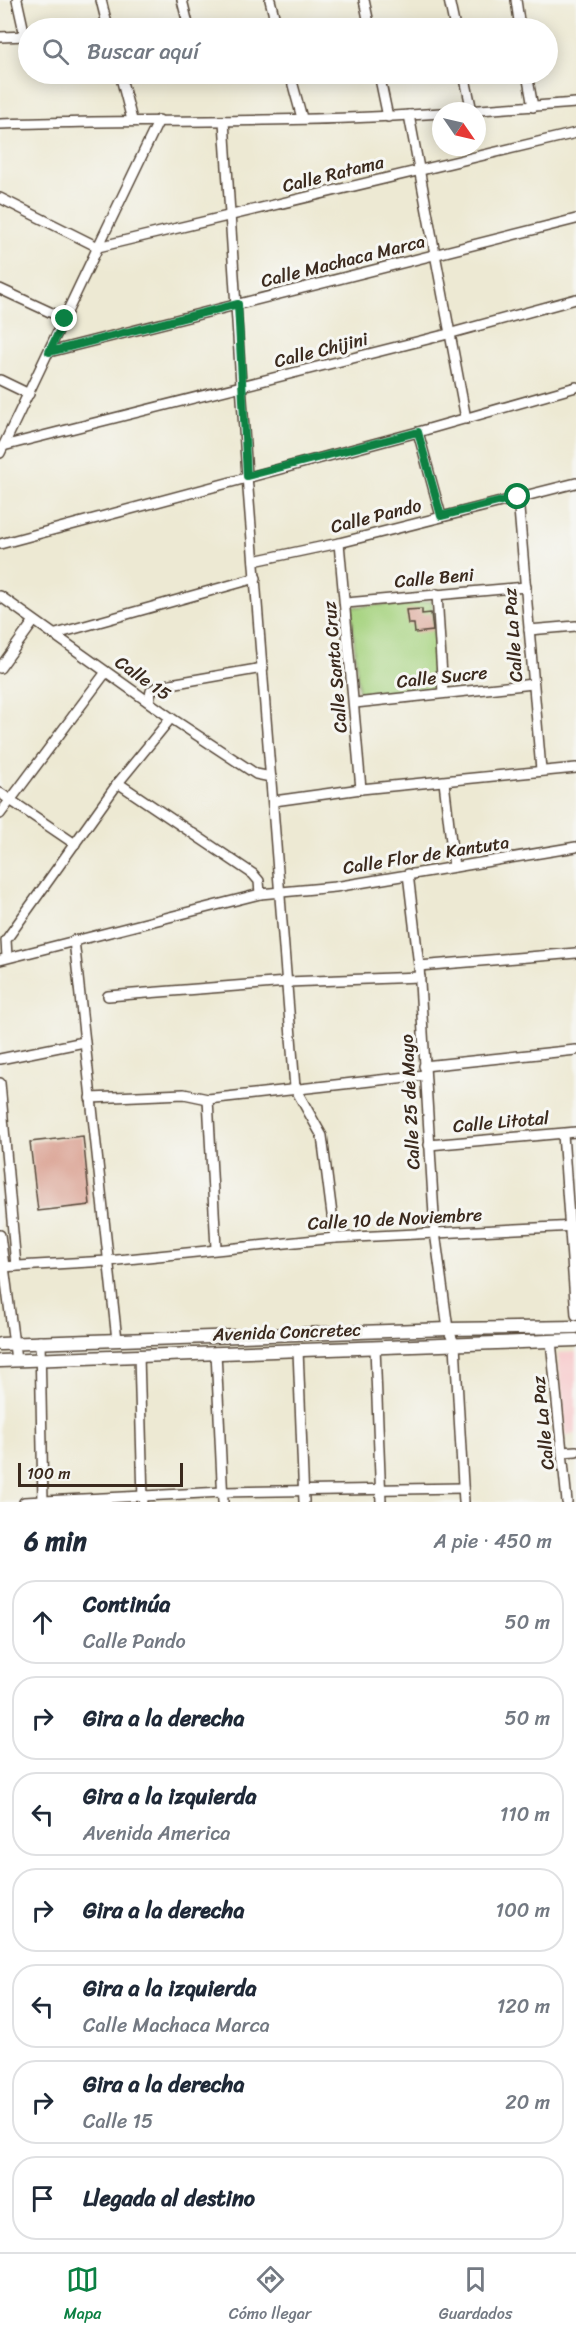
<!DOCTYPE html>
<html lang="es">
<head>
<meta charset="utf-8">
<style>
	:root { --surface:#fff; --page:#f6f6f7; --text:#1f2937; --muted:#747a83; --line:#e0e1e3; --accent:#0b8043 }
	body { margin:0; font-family:Sriracha,sans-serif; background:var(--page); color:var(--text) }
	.compass { position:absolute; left:432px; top:102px; width:54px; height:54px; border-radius:50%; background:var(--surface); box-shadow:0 3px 15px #0003; rotate:124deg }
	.scale { position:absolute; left:18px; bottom:15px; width:165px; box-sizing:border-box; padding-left:6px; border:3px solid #3b2a1e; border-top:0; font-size:16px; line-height:21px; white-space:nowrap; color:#3b2a1e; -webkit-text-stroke:4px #f6f6f2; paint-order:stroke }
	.stop { position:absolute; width:18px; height:18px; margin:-14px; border:4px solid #0b8043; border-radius:50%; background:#fff }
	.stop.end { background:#0b8043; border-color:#fff; box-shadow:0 2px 6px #0008 }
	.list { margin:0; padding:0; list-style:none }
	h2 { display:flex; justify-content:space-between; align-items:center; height:78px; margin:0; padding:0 24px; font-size:26px }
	h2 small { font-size:20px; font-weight:400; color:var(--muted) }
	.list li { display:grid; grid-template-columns:39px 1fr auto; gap:18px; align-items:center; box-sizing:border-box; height:84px; margin:0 12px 12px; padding:0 12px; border:2px solid var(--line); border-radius:24px }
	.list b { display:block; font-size:22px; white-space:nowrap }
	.list p { margin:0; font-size:20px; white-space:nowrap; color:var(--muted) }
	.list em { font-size:20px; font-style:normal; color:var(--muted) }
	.icon { flex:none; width:33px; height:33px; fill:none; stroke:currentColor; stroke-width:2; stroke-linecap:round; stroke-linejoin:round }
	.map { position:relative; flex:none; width:576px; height:1502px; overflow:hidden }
	.search { position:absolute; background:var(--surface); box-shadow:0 3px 15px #0003; left:18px; right:18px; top:18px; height:66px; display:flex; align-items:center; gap:15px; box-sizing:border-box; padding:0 21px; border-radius:33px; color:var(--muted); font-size:22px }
	.sheet { height:750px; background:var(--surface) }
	nav { display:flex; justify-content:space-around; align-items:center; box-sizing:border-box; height:84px; border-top:2px solid var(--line); background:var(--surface); font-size:16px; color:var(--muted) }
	nav a { display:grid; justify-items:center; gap:3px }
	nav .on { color:var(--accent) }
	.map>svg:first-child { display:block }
</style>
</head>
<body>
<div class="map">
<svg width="576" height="1502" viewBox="0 0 576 1502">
	<rect width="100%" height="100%" fill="#f6f6f2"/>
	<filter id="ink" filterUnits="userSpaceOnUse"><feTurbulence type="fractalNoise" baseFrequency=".0167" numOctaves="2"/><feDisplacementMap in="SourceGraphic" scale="12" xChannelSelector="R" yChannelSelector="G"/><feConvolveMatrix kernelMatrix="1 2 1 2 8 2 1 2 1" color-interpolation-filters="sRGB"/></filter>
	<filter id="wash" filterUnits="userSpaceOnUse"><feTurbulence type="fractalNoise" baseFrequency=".008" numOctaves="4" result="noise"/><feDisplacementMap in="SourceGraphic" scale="24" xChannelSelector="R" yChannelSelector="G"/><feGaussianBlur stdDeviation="1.35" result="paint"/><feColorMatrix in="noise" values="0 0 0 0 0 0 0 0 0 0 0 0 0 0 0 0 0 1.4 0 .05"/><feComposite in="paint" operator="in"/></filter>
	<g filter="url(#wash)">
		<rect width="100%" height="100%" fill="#ede9d3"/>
		<polygon fill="#f7cfd0" points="576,1352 576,1434 566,1435 558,1353"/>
		<polygon fill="#a6d37f" stroke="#707e4e" stroke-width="1.5" points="432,601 438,688 359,696 351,607"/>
		<g id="blocks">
			<g fill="#daa192">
				<polygon points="422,609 422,614 431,613 433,631 415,633 414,624 408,624 406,610"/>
				<polygon points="83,1136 90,1205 38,1211 30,1142"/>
			</g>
		</g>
	</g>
	<g filter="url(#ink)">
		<use href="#blocks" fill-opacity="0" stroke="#564739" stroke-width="1.5"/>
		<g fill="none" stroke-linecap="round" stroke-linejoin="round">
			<g stroke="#564739" stroke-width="12">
				<g id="minor">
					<polyline points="17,0 25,36"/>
					<polyline points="101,0 108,28"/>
					<polyline points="182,0 189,28"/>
					<polyline points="270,0 277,28"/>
					<polyline points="364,0 370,28"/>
					<polyline points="449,0 455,28"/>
					<polyline points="516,0 520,28"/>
					<polyline points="0,37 28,36"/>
					<polyline points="120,74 132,120"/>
					<polyline points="290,74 302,118"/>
					<polyline points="379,74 388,117"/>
					<polyline points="464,74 472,111"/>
					<polyline points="527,74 533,107"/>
					<polyline points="466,111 576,103"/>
					<polyline points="409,115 466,419"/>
					<polyline points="224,121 247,476 295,1088 322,1136 335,1238"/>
					<path d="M0,124c147,-5 294,0 441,-11"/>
					<polyline points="0,198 98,247 159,120"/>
					<polyline points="0,289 65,319"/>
					<polyline points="49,352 576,219"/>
					<polyline points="0,380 29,394"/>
					<polyline points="418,432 441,516"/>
					<polyline points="3,446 448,334 576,299"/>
					<polyline points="0,453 98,247 576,133"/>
					<polyline points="518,497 541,770"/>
					<polyline points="339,543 361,789"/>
					<polyline points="0,544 418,432 576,387"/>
					<polyline points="254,561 339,543 576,483"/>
					<polyline points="437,594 443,693"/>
					<polyline points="0,596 171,718 256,774 271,777"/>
					<polyline points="346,603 526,587"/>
					<polyline points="529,630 576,626"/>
					<polyline points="56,634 256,578"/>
					<polyline points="0,668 34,621"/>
					<polyline points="149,701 151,691 159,686 263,668"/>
					<polyline points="355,703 533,684"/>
					<polyline points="444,782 454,867"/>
					<polyline points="118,783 253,874 259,881 260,894"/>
					<polyline points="0,793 75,844"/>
					<polyline points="274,801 361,789 576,768"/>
					<polyline points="0,814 106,672"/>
					<polyline points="408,874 419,966 435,1232 448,1329 455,1345 464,1502"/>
					<polyline points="74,940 117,1340"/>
					<polyline points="7,957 6,940 118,783 171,718"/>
					<polyline points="0,960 260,894 335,887 576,847"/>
					<polyline points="419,966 576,953"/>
					<polyline points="108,996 287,982 420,977"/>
					<polyline points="0,1059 84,1042"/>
					<polyline points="424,1066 576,1050"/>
					<polyline points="0,1083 16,1266"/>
					<polyline points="90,1098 184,1094 208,1099 425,1075"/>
					<polyline points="208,1099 216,1248"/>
					<polyline points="563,1134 576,1315"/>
					<polyline points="429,1145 576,1132"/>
					<polyline points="0,1235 16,1360"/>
					<polyline points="0,1267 108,1261 335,1238 576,1226"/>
					<polyline points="40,1341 43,1502"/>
					<polyline points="551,1341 567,1502"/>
					<polyline points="375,1347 381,1502"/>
					<polyline points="298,1350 304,1502"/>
					<polyline points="216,1352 223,1502"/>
					<polyline points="139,1355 143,1500"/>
					<polyline points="562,1452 576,1451"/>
					<polyline points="24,1502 223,1492 463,1488"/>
				</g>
			</g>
			<g stroke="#564739" stroke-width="15">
				<g id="tertiary">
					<polyline points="0,1344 448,1329 576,1327"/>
					<polyline points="0,1361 576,1340"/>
				</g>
			</g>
			<use href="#minor" stroke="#fff" stroke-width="9"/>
			<use href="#tertiary" stroke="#fff" stroke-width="12"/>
		</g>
	</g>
	<g fill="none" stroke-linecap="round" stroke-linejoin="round" filter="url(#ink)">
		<polyline stroke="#0b8043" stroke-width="8" points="65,319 49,352 238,304 247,476 418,432 441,516 518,497"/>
	</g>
	<g text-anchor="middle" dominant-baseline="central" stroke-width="6" stroke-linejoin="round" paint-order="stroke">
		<g font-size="18" fill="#3b2a1e" stroke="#f6f6f2">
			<text transform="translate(333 174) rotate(-14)">Calle Ratama</text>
			<text transform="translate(343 261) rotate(-14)">Calle Machaca Marca</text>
			<text transform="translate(321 350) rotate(-14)">Calle Chijini</text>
			<text transform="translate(376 516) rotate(-14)">Calle Pando</text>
			<text transform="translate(434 578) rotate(-5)">Calle Beni</text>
			<text transform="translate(513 635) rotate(-94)">Calle La Paz</text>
			<text transform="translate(335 667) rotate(-95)">Calle Santa Cruz</text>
			<text transform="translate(442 677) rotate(-6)">Calle Sucre</text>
			<text transform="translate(143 678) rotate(35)">Calle 15</text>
			<text transform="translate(426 855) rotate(-9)">Calle Flor de Kantuta</text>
			<text transform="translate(410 1102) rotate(-93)">Calle 25 de Mayo</text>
			<text transform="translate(501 1122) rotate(-5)">Calle Litotal</text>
			<text transform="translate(395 1219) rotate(-3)">Calle 10 de Noviembre</text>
			<text transform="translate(287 1332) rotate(-2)">Avenida Concretec</text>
			<text transform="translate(543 1423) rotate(-96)">Calle La Paz</text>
		</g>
	</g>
</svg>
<svg class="compass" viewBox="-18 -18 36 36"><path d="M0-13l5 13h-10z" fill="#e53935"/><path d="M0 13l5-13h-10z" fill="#747a83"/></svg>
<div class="scale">100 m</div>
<div class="stop" style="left:518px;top:497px"></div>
<div class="stop end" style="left:65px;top:319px"></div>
<div class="search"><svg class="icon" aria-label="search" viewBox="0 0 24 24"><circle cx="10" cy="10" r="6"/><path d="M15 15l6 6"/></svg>Buscar aquí</div>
</div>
<section class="sheet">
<h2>6 min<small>A pie · 450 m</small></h2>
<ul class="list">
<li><svg class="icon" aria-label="ahead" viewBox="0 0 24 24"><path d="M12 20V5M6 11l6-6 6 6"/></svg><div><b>Continúa</b><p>Calle Pando</p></div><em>50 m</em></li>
<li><svg class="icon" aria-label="right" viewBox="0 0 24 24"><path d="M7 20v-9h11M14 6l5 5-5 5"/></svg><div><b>Gira a la derecha</b></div><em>50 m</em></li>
<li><svg class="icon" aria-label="left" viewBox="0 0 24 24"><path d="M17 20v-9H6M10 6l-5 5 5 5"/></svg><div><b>Gira a la izquierda</b><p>Avenida America</p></div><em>110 m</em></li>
<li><svg class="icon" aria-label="right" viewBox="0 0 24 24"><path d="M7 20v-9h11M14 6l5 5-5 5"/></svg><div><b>Gira a la derecha</b></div><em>100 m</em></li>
<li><svg class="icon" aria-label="left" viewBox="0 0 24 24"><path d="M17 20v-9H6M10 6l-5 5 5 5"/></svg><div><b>Gira a la izquierda</b><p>Calle Machaca Marca</p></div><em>120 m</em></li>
<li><svg class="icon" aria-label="right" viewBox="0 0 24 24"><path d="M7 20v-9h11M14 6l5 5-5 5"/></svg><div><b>Gira a la derecha</b><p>Calle 15</p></div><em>20 m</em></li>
<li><svg class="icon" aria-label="arrive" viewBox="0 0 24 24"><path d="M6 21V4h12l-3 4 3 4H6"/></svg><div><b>Llegada al destino</b></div></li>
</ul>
</section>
<nav>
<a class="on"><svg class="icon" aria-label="map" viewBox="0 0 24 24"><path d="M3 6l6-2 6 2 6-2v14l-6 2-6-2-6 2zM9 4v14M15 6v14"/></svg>Mapa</a>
<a><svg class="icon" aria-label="directions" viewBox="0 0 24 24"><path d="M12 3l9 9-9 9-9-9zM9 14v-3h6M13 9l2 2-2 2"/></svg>Cómo llegar</a>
<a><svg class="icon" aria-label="saved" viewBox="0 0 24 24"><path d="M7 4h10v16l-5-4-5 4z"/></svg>Guardados</a>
</nav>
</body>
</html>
